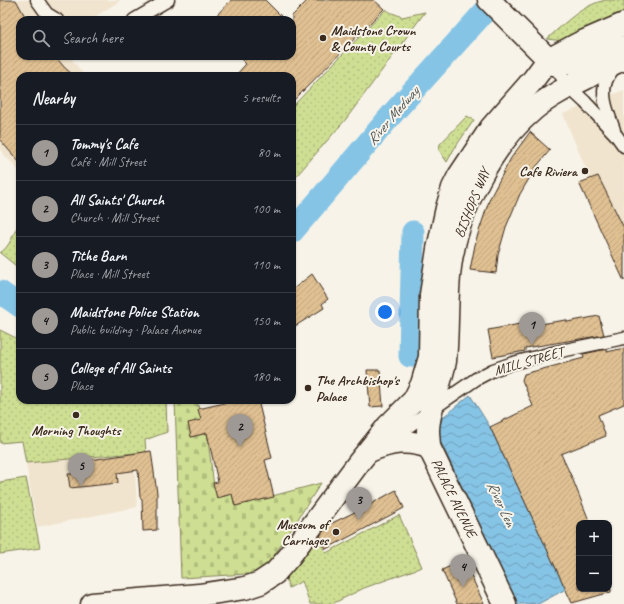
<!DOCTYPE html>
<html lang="en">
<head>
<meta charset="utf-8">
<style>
	:root { --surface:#171b24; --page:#242831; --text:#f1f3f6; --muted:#9ea1a6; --line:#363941; --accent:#9f9995 }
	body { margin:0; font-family:Caveat,sans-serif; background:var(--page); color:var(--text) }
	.controls { position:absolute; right:12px; bottom:12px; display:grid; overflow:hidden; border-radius:8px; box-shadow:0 1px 3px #0004 }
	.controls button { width:36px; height:36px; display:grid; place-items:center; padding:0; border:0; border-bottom:1px solid var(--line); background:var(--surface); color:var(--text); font:20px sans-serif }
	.you { position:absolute; left:385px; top:312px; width:14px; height:14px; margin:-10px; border:3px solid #fff; border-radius:50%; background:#1a73e8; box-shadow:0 0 0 6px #1a73e833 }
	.badge { display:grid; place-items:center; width:26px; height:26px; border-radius:50%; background:var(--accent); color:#111; font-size:13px; font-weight:700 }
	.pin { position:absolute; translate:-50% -33px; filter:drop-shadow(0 1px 2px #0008) }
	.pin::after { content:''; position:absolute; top:21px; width:14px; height:12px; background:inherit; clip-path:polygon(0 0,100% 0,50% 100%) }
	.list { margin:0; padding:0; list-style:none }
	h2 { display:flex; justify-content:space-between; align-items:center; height:52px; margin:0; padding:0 16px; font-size:17px }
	h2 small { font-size:13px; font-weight:400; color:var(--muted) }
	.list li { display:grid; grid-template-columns:26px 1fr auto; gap:12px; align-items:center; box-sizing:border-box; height:56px; padding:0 16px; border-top:1px solid var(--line) }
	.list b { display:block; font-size:15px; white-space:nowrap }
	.list p { margin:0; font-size:13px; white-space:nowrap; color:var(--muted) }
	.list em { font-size:13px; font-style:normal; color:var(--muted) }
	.icon { flex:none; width:22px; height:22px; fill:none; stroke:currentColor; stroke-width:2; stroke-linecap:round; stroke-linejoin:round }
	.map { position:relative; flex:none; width:624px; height:604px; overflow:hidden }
	.search { position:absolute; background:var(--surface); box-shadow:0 1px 3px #0004; left:16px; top:16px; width:280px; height:44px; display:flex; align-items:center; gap:10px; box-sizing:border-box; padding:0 14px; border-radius:12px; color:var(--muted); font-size:15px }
	.panel { position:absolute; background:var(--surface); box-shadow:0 1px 3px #0004; left:16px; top:72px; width:280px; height:332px; border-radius:12px }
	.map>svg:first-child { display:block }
</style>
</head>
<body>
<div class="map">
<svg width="624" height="604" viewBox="0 0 624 604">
	<defs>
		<pattern id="grass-dots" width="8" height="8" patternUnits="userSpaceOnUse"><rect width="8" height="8" fill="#cedf93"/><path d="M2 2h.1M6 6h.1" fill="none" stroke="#b2c07e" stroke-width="1.8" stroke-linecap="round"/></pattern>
		<pattern id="cemetery-stones" width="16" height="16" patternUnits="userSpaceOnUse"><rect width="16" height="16" fill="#cedf93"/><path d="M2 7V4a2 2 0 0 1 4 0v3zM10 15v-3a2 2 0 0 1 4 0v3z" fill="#b2c07e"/></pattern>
		<pattern id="water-waves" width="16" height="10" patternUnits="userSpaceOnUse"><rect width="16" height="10" fill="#86c4e6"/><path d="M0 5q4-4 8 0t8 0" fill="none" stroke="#6f9fba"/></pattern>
		<pattern id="building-hatch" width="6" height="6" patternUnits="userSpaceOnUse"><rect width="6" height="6" fill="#dfc092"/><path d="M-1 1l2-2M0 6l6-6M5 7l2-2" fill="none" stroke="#c0a57d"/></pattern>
	</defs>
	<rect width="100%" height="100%" fill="#f7f3e8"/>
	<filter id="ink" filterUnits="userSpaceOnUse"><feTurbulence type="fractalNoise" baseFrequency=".025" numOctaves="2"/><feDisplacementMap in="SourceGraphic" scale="8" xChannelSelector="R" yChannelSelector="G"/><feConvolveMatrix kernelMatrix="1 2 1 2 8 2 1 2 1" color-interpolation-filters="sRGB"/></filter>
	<g filter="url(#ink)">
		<g fill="#f0e4ce">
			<polygon points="0,0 121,0 90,20 20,20 20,56 69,56 85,76 20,76 20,172 0,150"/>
			<polygon points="624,90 624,260 563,114"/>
			<polygon points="134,454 137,507 37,527 26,463"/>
		</g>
		<g fill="url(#grass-dots)" stroke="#848458">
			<path d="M606,0h18v15l-61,26 -16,-2c18,-16 35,-34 59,-39z"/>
			<path d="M386,9c5,5 11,5 16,8l23,-5 -79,107 -54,62v-74z"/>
			<polygon points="467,116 474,120 454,149 447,162 439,150 440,144"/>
			<path d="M20,222v47l-20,-16c11,-7 13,-20 20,-31z"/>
			<polygon points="0,330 20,340 20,400 166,400 167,432 145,440 146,452 26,463 22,441 0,443"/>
			<polygon points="26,478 40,548 0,554 0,482"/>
			<polygon points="399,515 422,567 364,588 332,604 310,604 302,581 289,588 282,565 316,534 326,553"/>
		</g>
		<polygon fill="url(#cemetery-stones)" stroke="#848458" points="175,400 197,400 201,420 191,437 207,433 214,486 217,498 232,494 235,506 321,483 263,573 181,578"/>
		<polygon fill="url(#water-waves)" stroke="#688696" points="470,395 490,427 566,589 538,604 517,604 439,438 439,427 443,417"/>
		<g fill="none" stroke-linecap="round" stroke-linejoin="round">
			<g stroke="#86c4e6" stroke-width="23">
				<polyline points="292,232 394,112 495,0"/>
				<polyline points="0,292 20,306"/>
				<polyline points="410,356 413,232"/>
			</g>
		</g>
		<g fill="url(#building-hatch)" stroke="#3b2a1e">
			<polygon points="0,0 16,0 27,20 20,20 20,56 55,56 64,67 74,76 20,76 20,163 0,140"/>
			<polygon points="231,0 265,0 285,20 212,20"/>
			<polygon points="308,0 374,0 384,9 292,102 292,76 235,76 246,64 238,56 292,56 292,16"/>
			<polygon points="530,132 550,150 536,167 520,194 506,227 498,255 496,273 470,270 476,240 490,198 511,158"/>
			<polygon points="598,176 624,228 624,281 579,183"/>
			<polygon points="312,274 328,299 322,304 324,308 292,328 292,290"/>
			<polygon points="599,316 604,335 525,348 525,351 493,357 488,330 520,324 521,327 566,320 567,322"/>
			<polygon points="624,348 624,404 598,415 606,436 561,454 573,480 590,523 579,523 579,589 611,589 611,592 572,603 490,427 533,406 522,380 524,374 584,358 583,354 607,349 607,352"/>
			<polygon points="367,370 380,370 383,406 370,407"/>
			<polygon points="238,400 258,400 272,458 265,460 274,497 235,506 232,494 217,498 213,483 218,482 207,433 191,437 188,423 201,420 198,409"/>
			<polygon points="151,451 157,493 157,530 143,531 142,499 140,497 138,470 117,473 118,483 70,488 68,474 72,474 72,464 90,462 90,460"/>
			<polygon points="396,490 404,508 326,549 320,536 328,525 359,510 355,503 368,497 371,504"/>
			<polygon points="464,560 484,604 457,604 442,570"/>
		</g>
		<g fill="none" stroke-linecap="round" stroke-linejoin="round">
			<g stroke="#3b2a1e" stroke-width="15">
				<g id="street">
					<polyline points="37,0 47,14 57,20"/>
					<polyline points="134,20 168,0"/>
					<polyline points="553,64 569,87 585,102 616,135 624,146"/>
					<path d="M614,130c-5,-15 -14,-33 -8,-49 2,-5 6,-11 10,-16"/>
					<polyline points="389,441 431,410 476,379 493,370 513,363 556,352 624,338"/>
				</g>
			</g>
			<g stroke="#3b2a1e" stroke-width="25">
				<g id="highway">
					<polyline points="489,0 553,64 571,63 624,47"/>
					<path d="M369,451c22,-9 38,-12 60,-4"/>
					<polyline points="92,604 199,595 245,588 260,583 275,573 289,557 360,461 388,426 414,400 422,384 430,357 431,295 438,249 447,208 453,188 459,176 491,128 533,80 548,60 580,43 624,24"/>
					<path d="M505,604l-76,-157c0,-5 -1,-11 -1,-16 0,-22 13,-47 17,-70 3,-31 1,-63 5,-94 7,-56 41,-122 84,-158 16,-13 34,-22 52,-31 12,-7 25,-14 38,-19"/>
				</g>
			</g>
			<use href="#street" stroke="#f7f3e8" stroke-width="12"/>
			<use href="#highway" stroke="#f7f3e8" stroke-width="22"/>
		</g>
	</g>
	<g fill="#3b2a1e" stroke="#f7f3e8" stroke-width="1.5">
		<circle cx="323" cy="38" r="4"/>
		<circle cx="585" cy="171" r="4"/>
		<circle cx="308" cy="388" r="4"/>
		<circle cx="76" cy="415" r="4"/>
		<circle cx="336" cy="532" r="4"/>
	</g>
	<g text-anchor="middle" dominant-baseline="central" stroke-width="4" stroke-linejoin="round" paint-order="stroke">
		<g font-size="14" font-weight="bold" fill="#3b2a1e" stroke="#f7f3e8" text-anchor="start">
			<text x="331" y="30">Maidstone Crown<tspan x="331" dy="16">&amp; County Courts</tspan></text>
			<text x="577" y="171" text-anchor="end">Cafe Riviera</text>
			<text x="316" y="380">The Archbishop's<tspan x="316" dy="16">Palace</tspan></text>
			<text x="76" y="430" text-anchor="middle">Morning Thoughts</text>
			<text x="328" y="524" text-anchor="end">Museum of<tspan x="328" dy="16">Carriages</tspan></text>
		</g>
		<g font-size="14" fill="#3b2a1e" stroke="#f7f3e8">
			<text transform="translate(472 203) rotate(-68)">BISHOPS WAY</text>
			<text transform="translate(529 361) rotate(-16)">MILL STREET</text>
			<text transform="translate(454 498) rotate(64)">PALACE AVENUE</text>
		</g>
		<g font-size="15" font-style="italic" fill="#52585a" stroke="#f7f3e8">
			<text transform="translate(393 116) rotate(-49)">River Medway</text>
			<text transform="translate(501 504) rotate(65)">River Len</text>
		</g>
	</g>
</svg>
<div class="controls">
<button>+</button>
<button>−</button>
</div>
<div class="you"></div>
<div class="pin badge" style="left:532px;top:345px">1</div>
<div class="pin badge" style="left:240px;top:447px">2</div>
<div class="pin badge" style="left:359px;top:520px">3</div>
<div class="pin badge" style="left:463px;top:587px">4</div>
<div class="pin badge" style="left:81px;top:486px">5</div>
<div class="search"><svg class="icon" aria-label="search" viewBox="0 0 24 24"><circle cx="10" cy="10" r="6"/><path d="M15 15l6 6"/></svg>Search here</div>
<section class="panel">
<h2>Nearby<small>5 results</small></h2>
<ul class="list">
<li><span class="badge">1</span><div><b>Tommy's Cafe</b><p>Café · Mill Street</p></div><em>80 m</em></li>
<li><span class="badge">2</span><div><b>All Saints' Church</b><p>Church · Mill Street</p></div><em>100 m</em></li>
<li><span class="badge">3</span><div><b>Tithe Barn</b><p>Place · Mill Street</p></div><em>110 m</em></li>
<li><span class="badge">4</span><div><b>Maidstone Police Station</b><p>Public building · Palace Avenue</p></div><em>150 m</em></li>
<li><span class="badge">5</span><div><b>College of All Saints</b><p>Place</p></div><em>180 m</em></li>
</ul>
</section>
</div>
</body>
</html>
